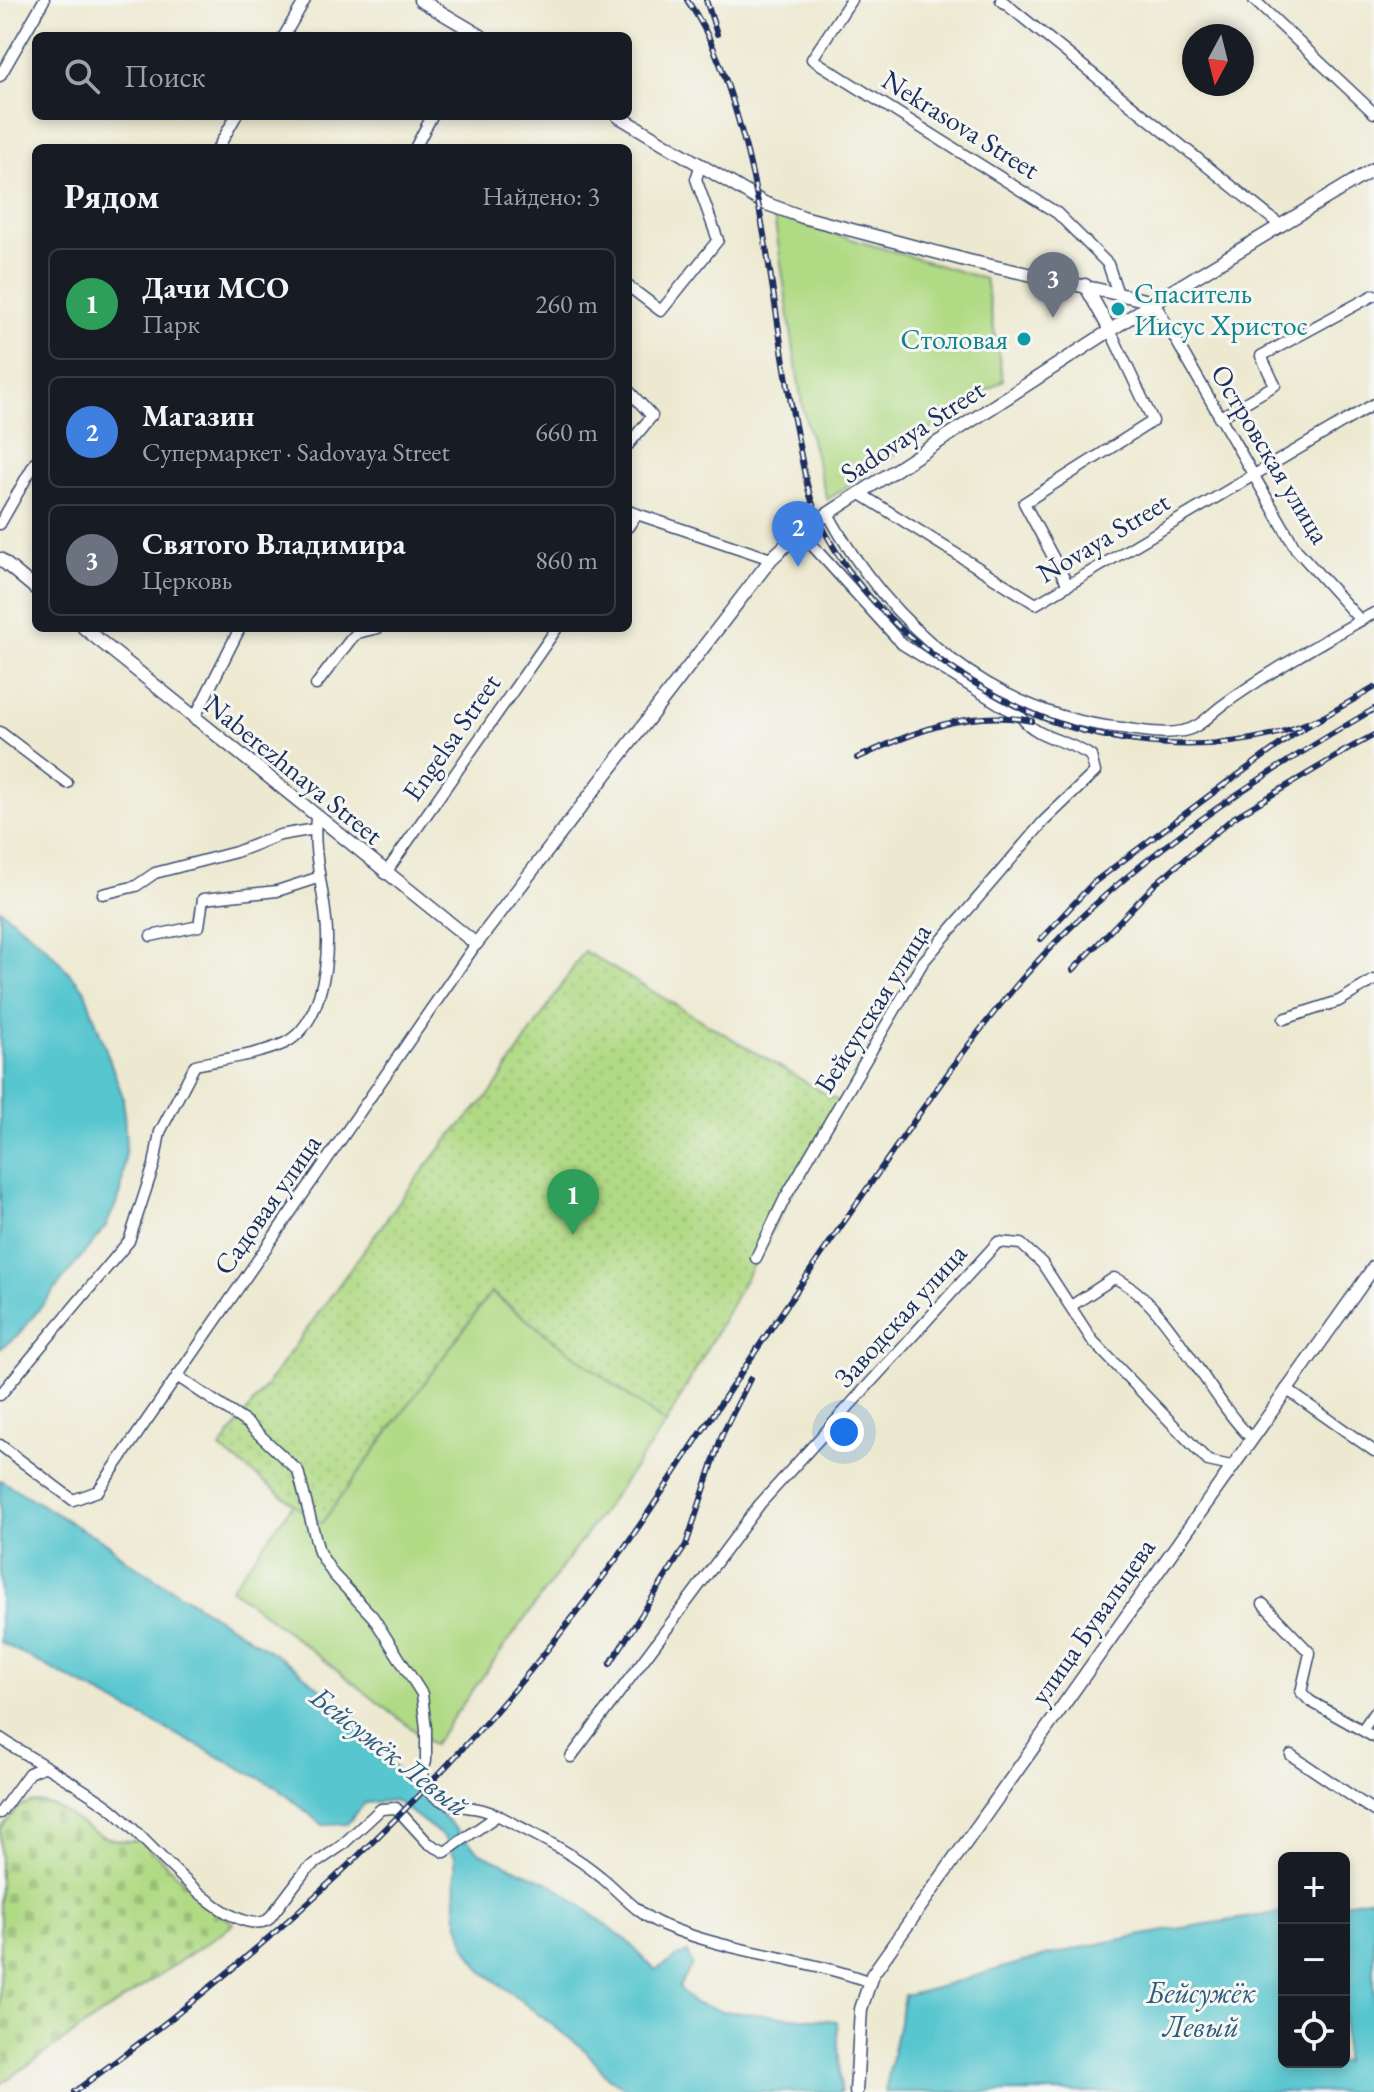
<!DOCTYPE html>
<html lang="ru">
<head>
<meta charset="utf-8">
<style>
	:root { --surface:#171b24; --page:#20242c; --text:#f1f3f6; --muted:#9ea1a6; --line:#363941; --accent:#0f766e }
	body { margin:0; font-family:"EB Garamond",serif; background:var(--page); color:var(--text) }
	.controls { position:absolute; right:24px; bottom:24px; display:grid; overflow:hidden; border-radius:12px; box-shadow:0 4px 12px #0003 }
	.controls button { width:72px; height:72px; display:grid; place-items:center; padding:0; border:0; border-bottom:2px solid var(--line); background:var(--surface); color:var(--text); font:40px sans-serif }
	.compass { position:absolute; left:1182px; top:24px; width:72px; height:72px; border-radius:50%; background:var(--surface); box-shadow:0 4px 12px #0003; rotate:187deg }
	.you { position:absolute; left:844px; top:1432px; width:28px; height:28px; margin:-20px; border:6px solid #fff; border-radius:50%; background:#1a73e8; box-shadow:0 0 0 12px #1a73e833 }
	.badge { display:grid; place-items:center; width:52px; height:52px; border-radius:50%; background:var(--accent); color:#fff; font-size:26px; font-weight:700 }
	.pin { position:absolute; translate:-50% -66px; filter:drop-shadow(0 2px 4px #0008) }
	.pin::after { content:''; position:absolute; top:42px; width:28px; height:24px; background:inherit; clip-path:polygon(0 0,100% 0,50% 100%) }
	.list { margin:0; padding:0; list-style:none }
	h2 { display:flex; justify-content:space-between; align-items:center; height:104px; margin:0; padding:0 32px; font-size:34px }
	h2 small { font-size:26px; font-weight:400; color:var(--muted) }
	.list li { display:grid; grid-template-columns:52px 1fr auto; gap:24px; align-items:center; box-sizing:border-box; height:112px; margin:0 16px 16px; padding:0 16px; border:2px solid var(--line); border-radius:12px }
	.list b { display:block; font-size:30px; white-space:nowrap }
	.list p { margin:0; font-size:26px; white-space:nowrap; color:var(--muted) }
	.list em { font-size:26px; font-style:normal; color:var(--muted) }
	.icon { flex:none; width:44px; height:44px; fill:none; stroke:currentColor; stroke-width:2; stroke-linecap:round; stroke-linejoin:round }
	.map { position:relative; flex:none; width:1374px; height:2092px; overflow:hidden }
	.search { position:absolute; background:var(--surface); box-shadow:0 4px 12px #0003; left:32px; top:32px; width:600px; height:88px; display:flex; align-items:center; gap:20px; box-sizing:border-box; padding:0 28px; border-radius:12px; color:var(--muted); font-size:30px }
	.panel { position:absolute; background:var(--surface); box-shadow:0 4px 12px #0003; left:32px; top:144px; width:600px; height:488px; border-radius:12px }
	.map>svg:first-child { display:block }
</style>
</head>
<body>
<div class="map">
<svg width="1374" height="2092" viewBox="0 0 1374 2092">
	<defs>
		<pattern id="cemetery-stones" width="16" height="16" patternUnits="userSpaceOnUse" patternTransform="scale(2)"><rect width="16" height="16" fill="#b1da85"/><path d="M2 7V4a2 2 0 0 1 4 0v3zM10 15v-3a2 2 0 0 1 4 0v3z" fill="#98bb75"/></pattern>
		<pattern id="garden-dots" width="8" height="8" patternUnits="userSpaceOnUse" patternTransform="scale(2)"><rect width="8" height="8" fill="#b1da85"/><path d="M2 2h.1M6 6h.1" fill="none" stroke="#98bb75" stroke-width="1.8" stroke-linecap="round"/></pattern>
	</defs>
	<rect width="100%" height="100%" fill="#f6f6f2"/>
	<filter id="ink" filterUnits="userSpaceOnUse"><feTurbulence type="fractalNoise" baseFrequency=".0125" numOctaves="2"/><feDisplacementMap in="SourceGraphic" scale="16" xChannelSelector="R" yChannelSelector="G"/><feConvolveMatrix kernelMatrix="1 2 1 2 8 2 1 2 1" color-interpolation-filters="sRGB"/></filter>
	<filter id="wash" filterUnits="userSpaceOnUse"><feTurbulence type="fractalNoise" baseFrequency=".006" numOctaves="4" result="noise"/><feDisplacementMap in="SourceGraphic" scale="32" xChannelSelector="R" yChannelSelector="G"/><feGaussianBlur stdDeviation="1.8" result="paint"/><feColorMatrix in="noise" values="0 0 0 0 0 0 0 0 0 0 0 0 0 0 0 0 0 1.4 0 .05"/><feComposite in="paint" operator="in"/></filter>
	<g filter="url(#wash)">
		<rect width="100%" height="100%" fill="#ede9d1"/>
		<path fill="url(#cemetery-stones)" stroke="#668472" stroke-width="2" d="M34,1802c39,0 51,46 108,38l52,52 40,32 -234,160v-255l20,-23z"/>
		<g fill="#b1da85" stroke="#668472" stroke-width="2">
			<polygon points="774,216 985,279 1003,380 827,500 802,405"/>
			<polygon points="490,1292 666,1424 433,1745 231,1588 294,1503 321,1523"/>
		</g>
		<polygon fill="url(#garden-dots)" stroke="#668472" stroke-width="2" points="584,951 841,1103 666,1424 491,1292 321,1524 220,1449 404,1195 449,1138 492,1092"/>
		<g fill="#58c6cf" stroke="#3a7a96" stroke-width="2">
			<polygon points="0,909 45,946 84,989 123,1097 126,1147 121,1193 106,1226 19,1334 0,1349"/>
			<path d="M0,1480c25,14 47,28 71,43 23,15 31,12 52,35l172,109 66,57 39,51 80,78 72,31 72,54 31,32 32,-18 5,13 -13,22 14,16 29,8 115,10 4,71h-208l-25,-14 -22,-27 -105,-81 -15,-24 -10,-33 -1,-56 -10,-19 -50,-38 -30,3 -18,21 -24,1 -48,-39 -275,-144z"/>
			<path d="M1374,1898v194h-489l19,-96c35,-7 67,-19 101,-29 90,-26 186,-41 279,-55v150h60v-159z"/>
		</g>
	</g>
	<g filter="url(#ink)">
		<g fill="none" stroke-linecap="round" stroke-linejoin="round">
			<g stroke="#3a4b6f" stroke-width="13">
				<g id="minor">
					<polyline points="851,0 812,59 1057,213 1108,264 1118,294"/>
					<polyline points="1001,0 1280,225"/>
					<polyline points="1254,0 1374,113"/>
					<polyline points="284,36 305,0"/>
					<polyline points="0,76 44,0"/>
					<polyline points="218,148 236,116"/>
					<polyline points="415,148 432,116"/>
					<polyline points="628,286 661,311 718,240 696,179 701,164"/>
					<polyline points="1154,302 1296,549 1360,620"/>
					<polyline points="628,390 652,416 628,445"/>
					<polyline points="1219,418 1275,385 1261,356 1374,295"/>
					<polyline points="859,493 1036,604 1374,404"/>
					<polyline points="628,511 771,559"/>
					<path d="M828,514c61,111 165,201 294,214 20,3 41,7 61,3 17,-3 26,-16 40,-26 47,-34 101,-64 151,-92"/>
					<polyline points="0,524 36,461"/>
					<polyline points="628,527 637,514"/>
					<polyline points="1068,585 1024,503 1153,421 1110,330"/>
					<polyline points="316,685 351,639 357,633 378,628"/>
					<polyline points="194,719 240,628"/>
					<polyline points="0,732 67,783"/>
					<polyline points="385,874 557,628"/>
					<polyline points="103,894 136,886 155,873 236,852 280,835 315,829"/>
					<polyline points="151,936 199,926 203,899 277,891 317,878"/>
					<polyline points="1284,1019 1339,1001 1374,980"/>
					<path d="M756,1258l29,-60 138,-236 121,-141 51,-49 -4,-16c-22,-16 -53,-17 -69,-38l-120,-74 -102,-112"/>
					<path d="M1071,1306l43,-28c51,20 95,120 137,160"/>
					<path d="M177,1376l70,47 51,48 21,81 14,22 40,43 49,77 4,35v32l-6,21c29,35 47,17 81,35 34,18 71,35 100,60 21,17 36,37 62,48 66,28 140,32 207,57"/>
					<polyline points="1286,1389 1374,1451"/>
					<path d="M0,1395l129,-154 25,-76 6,-33 35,-67c28,-6 64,-10 90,-22 34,-17 43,-73 42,-109 -1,-39 -15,-75 -11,-116"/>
					<polyline points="0,1445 73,1500 98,1491 476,944"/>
					<polyline points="1263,1604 1310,1653 1301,1692 1310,1701 1374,1737"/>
					<polyline points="1363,1729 1374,1713"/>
					<path d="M0,1738c36,24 74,44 109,69 32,23 117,134 159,113l38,-50 35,-24 40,-37 15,-1 32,35 17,9 53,-37"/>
					<polyline points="1291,1755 1374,1811"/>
					<polyline points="571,1757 760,1504 998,1242 1021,1244 1042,1263 1092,1340 1208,1461 1231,1466"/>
					<polyline points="0,1813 29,1773 43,1767"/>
				</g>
			</g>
			<g stroke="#3a4b6f" stroke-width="15">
				<g id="tertiary">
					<polyline points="420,0 481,36"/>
					<polyline points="618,116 764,203 803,217 969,261 1154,302"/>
					<polyline points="1085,285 1110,330"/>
					<polyline points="0,559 36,589"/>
					<polyline points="84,628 476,944 771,559 800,532 1154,302 1374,169"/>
					<polyline points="856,2092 861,2009 872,1975 1374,1267"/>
				</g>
			</g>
			<use href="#minor" stroke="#fff" stroke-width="10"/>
			<use href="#tertiary" stroke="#fff" stroke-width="12"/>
			<g stroke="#1b2f5e" stroke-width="6">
				<g id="rail">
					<path d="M687,0c28,40 42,87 55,133 26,95 34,196 53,292 7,33 11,69 26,99 39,79 104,133 180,174 77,43 183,58 270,37 17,-4 35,-12 52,-18"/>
					<polyline points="706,0 717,34"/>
					<polyline points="1341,753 1374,735"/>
					<path d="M857,758c58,-26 111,-50 175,-37"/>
					<polyline points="1223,786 1297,732 1374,688"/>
					<polyline points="1041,939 1093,883 1230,780"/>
					<polyline points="1073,970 1155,884 1233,818 1349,749"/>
					<polyline points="610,1664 686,1545 722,1435 750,1379"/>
					<path d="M74,2092c203,-147 388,-320 535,-523 38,-52 72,-107 108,-160 53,-80 108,-160 163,-239 59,-85 121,-177 197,-249 92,-86 189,-149 297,-212"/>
				</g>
			</g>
			<use href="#rail" stroke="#f6f6f2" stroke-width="3" stroke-dasharray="9" stroke-linecap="butt"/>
		</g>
	</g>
	<g fill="#0f9aa8" stroke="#f6f6f2" stroke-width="3">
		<circle cx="1118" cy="309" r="8"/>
		<circle cx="1024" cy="339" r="8"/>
	</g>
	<g text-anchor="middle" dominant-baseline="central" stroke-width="6" stroke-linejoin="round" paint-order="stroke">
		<g font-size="28" fill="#1b2f5e" stroke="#f6f6f2">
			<text transform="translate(961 124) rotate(32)">Nekrasova Street</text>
			<text transform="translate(912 431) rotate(-33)">Sadovaya Street</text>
			<text transform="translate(1271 454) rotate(59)">Островская улица</text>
			<text transform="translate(1103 537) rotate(-31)">Novaya Street</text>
			<text transform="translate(451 737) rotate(-55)">Engelsa Street</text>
			<text transform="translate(294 769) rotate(39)">Naberezhnaya Street</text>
			<text transform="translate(872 1008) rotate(-58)">Бейсугская улица</text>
			<text transform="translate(267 1204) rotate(-55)">Садовая улица</text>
			<text transform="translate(900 1315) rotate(-48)">Заводская улица</text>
			<text transform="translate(1092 1621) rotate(-55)">улица Бувальцева</text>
		</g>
		<g font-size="28" fill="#0d838f" stroke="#f6f6f2" text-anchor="start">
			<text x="1134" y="293">Спаситель<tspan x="1134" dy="32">Иисус Христос</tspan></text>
			<text x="1008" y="339" text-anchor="end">Столовая</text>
		</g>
		<g font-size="30" font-style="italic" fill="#2d5c80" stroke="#f6f6f2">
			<text transform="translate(390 1751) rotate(38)">Бейсужёк Левый</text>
			<text x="1201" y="1992">Бейсужёк<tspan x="1201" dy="34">Левый</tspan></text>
		</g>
	</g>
</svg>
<div class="controls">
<button>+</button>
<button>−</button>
<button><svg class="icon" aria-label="locate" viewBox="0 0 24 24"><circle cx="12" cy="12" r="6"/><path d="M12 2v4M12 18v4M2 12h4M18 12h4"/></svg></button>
</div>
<svg class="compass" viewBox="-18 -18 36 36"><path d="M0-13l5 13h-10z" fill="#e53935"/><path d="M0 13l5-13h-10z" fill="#9ea1a6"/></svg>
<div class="you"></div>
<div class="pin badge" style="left:573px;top:1235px;background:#2e9e5b">1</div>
<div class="pin badge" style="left:798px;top:567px;background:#3f7fe0">2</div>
<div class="pin badge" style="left:1053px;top:318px;background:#6b7280">3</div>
<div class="search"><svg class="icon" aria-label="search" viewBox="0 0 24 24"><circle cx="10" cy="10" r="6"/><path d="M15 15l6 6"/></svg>Поиск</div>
<section class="panel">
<h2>Рядом<small>Найдено: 3</small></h2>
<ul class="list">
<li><span class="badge" style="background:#2e9e5b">1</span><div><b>Дачи МСО</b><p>Парк</p></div><em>260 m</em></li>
<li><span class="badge" style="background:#3f7fe0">2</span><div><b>Магазин</b><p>Супермаркет · Sadovaya Street</p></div><em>660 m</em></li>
<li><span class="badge" style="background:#6b7280">3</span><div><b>Святого Владимира</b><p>Церковь</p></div><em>860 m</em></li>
</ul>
</section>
</div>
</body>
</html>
